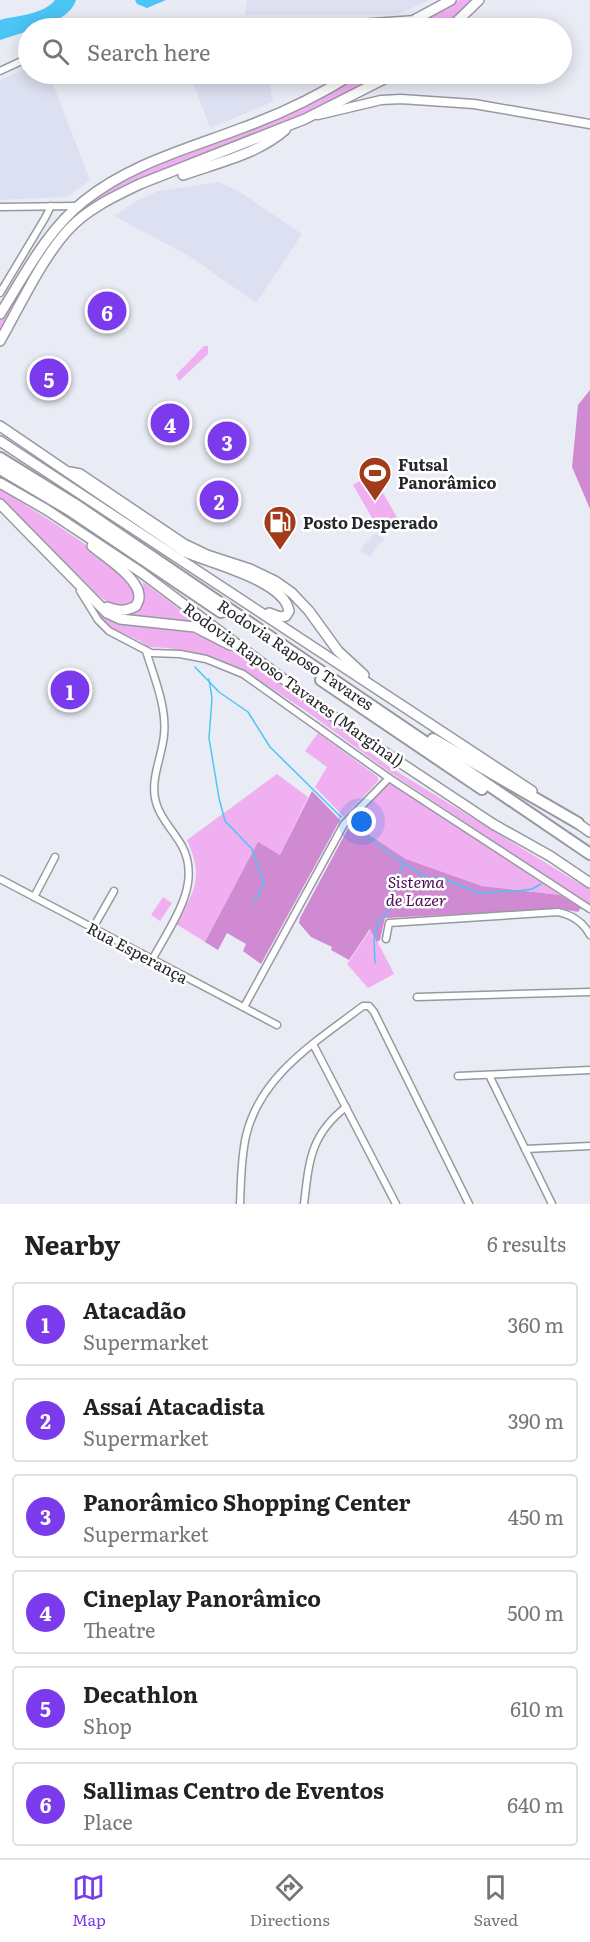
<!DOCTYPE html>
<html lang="en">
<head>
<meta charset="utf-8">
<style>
	:root { --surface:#fff; --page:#f2f2f2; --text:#222; --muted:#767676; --line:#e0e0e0; --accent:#7c3aed }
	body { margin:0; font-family:Literata,serif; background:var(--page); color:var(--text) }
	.you { position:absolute; left:362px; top:822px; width:21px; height:21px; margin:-15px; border:4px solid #fff; border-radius:50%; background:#1a73e8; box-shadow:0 0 0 9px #1a73e833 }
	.badge { display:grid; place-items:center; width:39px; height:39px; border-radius:50%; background:var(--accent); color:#fff; font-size:20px; font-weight:700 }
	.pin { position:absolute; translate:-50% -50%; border:3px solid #fff; box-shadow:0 2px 6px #0006 }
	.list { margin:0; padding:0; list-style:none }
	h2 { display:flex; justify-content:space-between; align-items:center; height:78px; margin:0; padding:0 24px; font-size:26px }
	h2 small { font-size:20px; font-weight:400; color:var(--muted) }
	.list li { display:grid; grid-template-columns:39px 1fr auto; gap:18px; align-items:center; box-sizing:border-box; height:84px; margin:0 12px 12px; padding:0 12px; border:2px solid var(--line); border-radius:6px }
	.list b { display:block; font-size:22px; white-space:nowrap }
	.list p { margin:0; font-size:20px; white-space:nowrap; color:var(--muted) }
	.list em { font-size:20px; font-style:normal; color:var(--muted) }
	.icon { flex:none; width:33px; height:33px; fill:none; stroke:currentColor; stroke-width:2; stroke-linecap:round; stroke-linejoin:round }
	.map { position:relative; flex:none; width:590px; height:1204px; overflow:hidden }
	.search { position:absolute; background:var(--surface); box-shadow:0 3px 15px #0003; left:18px; right:18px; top:18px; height:66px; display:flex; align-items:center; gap:15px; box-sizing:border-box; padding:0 21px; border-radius:33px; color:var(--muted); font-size:22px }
	.sheet { height:654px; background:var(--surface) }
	nav { display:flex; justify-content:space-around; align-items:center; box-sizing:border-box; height:84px; border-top:2px solid var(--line); background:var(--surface); font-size:16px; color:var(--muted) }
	nav a { display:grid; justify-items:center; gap:3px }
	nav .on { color:var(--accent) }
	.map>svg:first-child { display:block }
</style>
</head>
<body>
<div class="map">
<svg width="590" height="1204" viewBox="0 0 590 1204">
	<rect width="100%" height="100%" fill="#eaecf5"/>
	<g fill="#dde0f1">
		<polygon points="247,0 429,0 396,15 245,15"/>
		<polygon points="28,68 28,74 49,74 90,180 67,197 0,200 0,80"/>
		<polygon points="77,74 140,74 80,85"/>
		<polygon points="190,74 268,74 273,102 210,128"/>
		<polygon points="219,182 240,192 302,234 256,303 189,256 114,216 138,200 158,191"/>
		<polygon points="376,532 384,539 369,557 360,550"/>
	</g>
	<g fill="#efaff1">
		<polygon points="459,0 474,0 444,28 433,28 423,21"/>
		<path d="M360,74l26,1 -75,38 -229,100 -82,120v-14c21,-28 34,-62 57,-88 63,-71 164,-88 247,-126 19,-9 38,-21 56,-31z"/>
		<polygon points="204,346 208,346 208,354 179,381 176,375"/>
		<polygon points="372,474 398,519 379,530 353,485"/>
		<path d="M0,489c29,18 58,36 86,56 10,7 22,13 30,21 6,6 21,23 19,32 -4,16 -27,5 -35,-1l-100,-99z"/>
		<polygon points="143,582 193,619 194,623 120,616 142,600"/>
		<polygon points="96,608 105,613 181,629 223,644 267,674 388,766 590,890 590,905 388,771 306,711 247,672 208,656 168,648 148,647 140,641 111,628 102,620"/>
		<polygon points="318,733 378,777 378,781 344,817 315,787 327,767 305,751"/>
		<path d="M277,774l31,23 -28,58 -22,-12 -53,99 -29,-18c19,-34 28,-46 11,-84z"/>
		<polygon points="391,784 396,786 560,895 482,886 406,859 351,823 385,787"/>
		<polygon points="163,897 172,903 160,921 151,915"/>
		<polygon points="371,929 394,974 368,988 347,964"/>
	</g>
	<g fill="#cf8ad2">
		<polygon points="590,390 590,509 572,467 578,405"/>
		<polygon points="312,791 340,820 261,964 243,951 246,944 227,933 218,950 205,942 258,842 280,855"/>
		<polygon points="351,823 406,859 482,886 560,895 581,908 578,912 562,909 385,918 380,940 377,942 370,929 349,960 331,950 332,947 311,937 299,923 300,918"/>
	</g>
	<g fill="#4bc5f6">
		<path d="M55,0h21c-5,17 -31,28 -48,28v3l-28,9v-20c18,-5 43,-5 55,-20z"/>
		<polygon points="135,0 166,0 147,8 137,4"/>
	</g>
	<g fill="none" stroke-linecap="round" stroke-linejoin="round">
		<g stroke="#4bc5f6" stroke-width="1.5">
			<polyline points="195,667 219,692 248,712 270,747 341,817"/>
			<polyline points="209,679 212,698 209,738 219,798 225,821 252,849 264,884 254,902"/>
			<polyline points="353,826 400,861 427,878 442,878 479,893 517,891 532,889 541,884"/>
			<polyline points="375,963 374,939 378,922 390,908 395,882 403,865"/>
		</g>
		<g stroke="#9799a1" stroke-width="9">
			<g id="minor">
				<polyline points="140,28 358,23 416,19"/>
				<polyline points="0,71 28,58"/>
				<polyline points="0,207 78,206"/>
				<polyline points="0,293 45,218 51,206"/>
				<polyline points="80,591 98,620 109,631 151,653 180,654 206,659 243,674 389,778 590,909"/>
				<path d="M146,651c8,26 21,56 18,84 -2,21 -13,43 -9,63 3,18 18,32 27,48 21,39 -12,80 -30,114"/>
				<polyline points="0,879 277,1025"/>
				<polyline points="34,897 55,857"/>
				<polyline points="93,928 114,891"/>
				<path d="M386,939l3,-16 169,-11c15,3 25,10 32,23"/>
				<polyline points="417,997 590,992"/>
				<polyline points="244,1007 344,824 389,778"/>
				<polyline points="313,1044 396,1204"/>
				<polyline points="489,1075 552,1204"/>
				<polyline points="458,1076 590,1070"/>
				<polyline points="525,1149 590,1146"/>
				<path d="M240,1204c1,-23 1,-46 6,-68 14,-61 71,-95 117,-130h6l5,6 95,192"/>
				<path d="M304,1204c5,-42 6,-69 42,-97"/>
			</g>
		</g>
		<g stroke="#9799a1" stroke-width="11">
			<polyline id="secondary" points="318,115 381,100 401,99 474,104 590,124"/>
		</g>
		<g stroke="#9799a1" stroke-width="12">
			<g id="trunk">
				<polyline points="416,19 428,28"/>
				<polyline points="406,28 416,19 451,0"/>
				<polyline points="450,28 479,0"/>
				<path d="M183,175c34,-12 75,-21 102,-45"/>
				<path d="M0,314c25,-39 46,-83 84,-113 46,-37 103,-52 158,-73 39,-14 76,-32 111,-54"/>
				<path d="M0,341c20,-35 42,-83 69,-112 18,-20 46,-33 71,-45l165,-65 89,-45"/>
				<path d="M0,426l185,126c24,11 99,28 104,59l-3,5 -6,1 -11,-4"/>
				<polyline points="0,441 532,791"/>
				<polyline points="70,472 80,474 184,544 207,555 250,569 275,581 292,593 309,611 338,651 364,675"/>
				<polyline points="0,483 47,510 142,573 354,732 493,824 550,856 590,883"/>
				<polyline points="0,504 107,613 120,619 195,627 230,645"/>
				<path d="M92,546c13,11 49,33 47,52 0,3 -2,5 -3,8 -11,6 -18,5 -29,1"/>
				<polyline points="573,820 590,832"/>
			</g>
		</g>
		<g stroke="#9799a1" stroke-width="14">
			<g id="motorway">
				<polyline points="0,458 76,505 590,854"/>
				<polyline points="0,469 71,511 221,612"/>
				<polyline points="321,680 482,789"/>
				<polyline points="433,739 578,823"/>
			</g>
		</g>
		<use href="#minor" stroke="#fff" stroke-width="6"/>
		<use href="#secondary" stroke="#fff" stroke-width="8"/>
		<use href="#trunk" stroke="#fff" stroke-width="9"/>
		<use href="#motorway" stroke="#fff" stroke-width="10"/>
	</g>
	<defs>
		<g id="stadium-pin" transform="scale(1.725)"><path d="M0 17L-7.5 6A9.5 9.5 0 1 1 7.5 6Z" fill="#a23b19" stroke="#fff"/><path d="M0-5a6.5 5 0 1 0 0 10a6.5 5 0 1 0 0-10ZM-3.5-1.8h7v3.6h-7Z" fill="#fff"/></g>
		<g id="fuel-pin" transform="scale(1.725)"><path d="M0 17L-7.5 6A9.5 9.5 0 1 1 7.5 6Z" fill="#a23b19" stroke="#fff"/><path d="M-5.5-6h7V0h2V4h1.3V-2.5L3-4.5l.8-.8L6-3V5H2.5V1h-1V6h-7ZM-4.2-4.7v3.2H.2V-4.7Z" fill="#fff"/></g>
	</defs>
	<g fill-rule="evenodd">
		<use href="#stadium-pin" x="375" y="473"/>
		<use href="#fuel-pin" x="280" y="522"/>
	</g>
	<g text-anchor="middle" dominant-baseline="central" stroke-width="5" stroke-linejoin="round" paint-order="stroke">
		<g font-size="16" font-weight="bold" fill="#26272a" stroke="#fff" text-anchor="start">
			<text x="398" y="464">Futsal<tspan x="398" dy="18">Panorâmico</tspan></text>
			<text x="303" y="522">Posto Desperado</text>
		</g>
		<g font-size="16" fill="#26272a" stroke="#fff">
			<text transform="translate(296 654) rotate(34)">Rodovia Raposo Tavares</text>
			<text transform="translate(294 684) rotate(36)">Rodovia Raposo Tavares (Marginal)</text>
			<text transform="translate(138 952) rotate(28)">Rua Esperança</text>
		</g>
		<g font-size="16" font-style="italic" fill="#4d0d51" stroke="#fff">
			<text x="416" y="881">Sistema<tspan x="416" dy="18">de Lazer</tspan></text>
		</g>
	</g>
</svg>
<div class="you"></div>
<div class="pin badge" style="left:70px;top:690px">1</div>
<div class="pin badge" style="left:219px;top:500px">2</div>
<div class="pin badge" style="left:227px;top:441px">3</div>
<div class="pin badge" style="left:170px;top:423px">4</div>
<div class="pin badge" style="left:49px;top:378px">5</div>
<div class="pin badge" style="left:107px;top:311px">6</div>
<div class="search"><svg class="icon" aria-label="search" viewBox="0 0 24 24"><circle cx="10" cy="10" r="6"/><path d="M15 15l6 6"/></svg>Search here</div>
</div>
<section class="sheet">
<h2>Nearby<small>6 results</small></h2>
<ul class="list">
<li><span class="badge">1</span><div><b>Atacadão</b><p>Supermarket</p></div><em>360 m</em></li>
<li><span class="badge">2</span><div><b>Assaí Atacadista</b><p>Supermarket</p></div><em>390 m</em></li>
<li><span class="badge">3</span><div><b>Panorâmico Shopping Center</b><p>Supermarket</p></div><em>450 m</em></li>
<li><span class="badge">4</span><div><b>Cineplay Panorâmico</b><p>Theatre</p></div><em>500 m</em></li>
<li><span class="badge">5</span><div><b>Decathlon</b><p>Shop</p></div><em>610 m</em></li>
<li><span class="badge">6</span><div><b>Sallimas Centro de Eventos</b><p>Place</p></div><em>640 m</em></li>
</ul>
</section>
<nav>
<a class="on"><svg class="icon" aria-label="map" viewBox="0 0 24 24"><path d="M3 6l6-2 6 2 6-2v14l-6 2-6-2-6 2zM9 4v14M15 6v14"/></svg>Map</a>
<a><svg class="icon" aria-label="directions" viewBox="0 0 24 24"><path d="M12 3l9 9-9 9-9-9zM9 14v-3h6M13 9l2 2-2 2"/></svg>Directions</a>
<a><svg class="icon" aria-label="saved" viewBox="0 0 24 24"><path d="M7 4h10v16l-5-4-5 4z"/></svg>Saved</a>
</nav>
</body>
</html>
